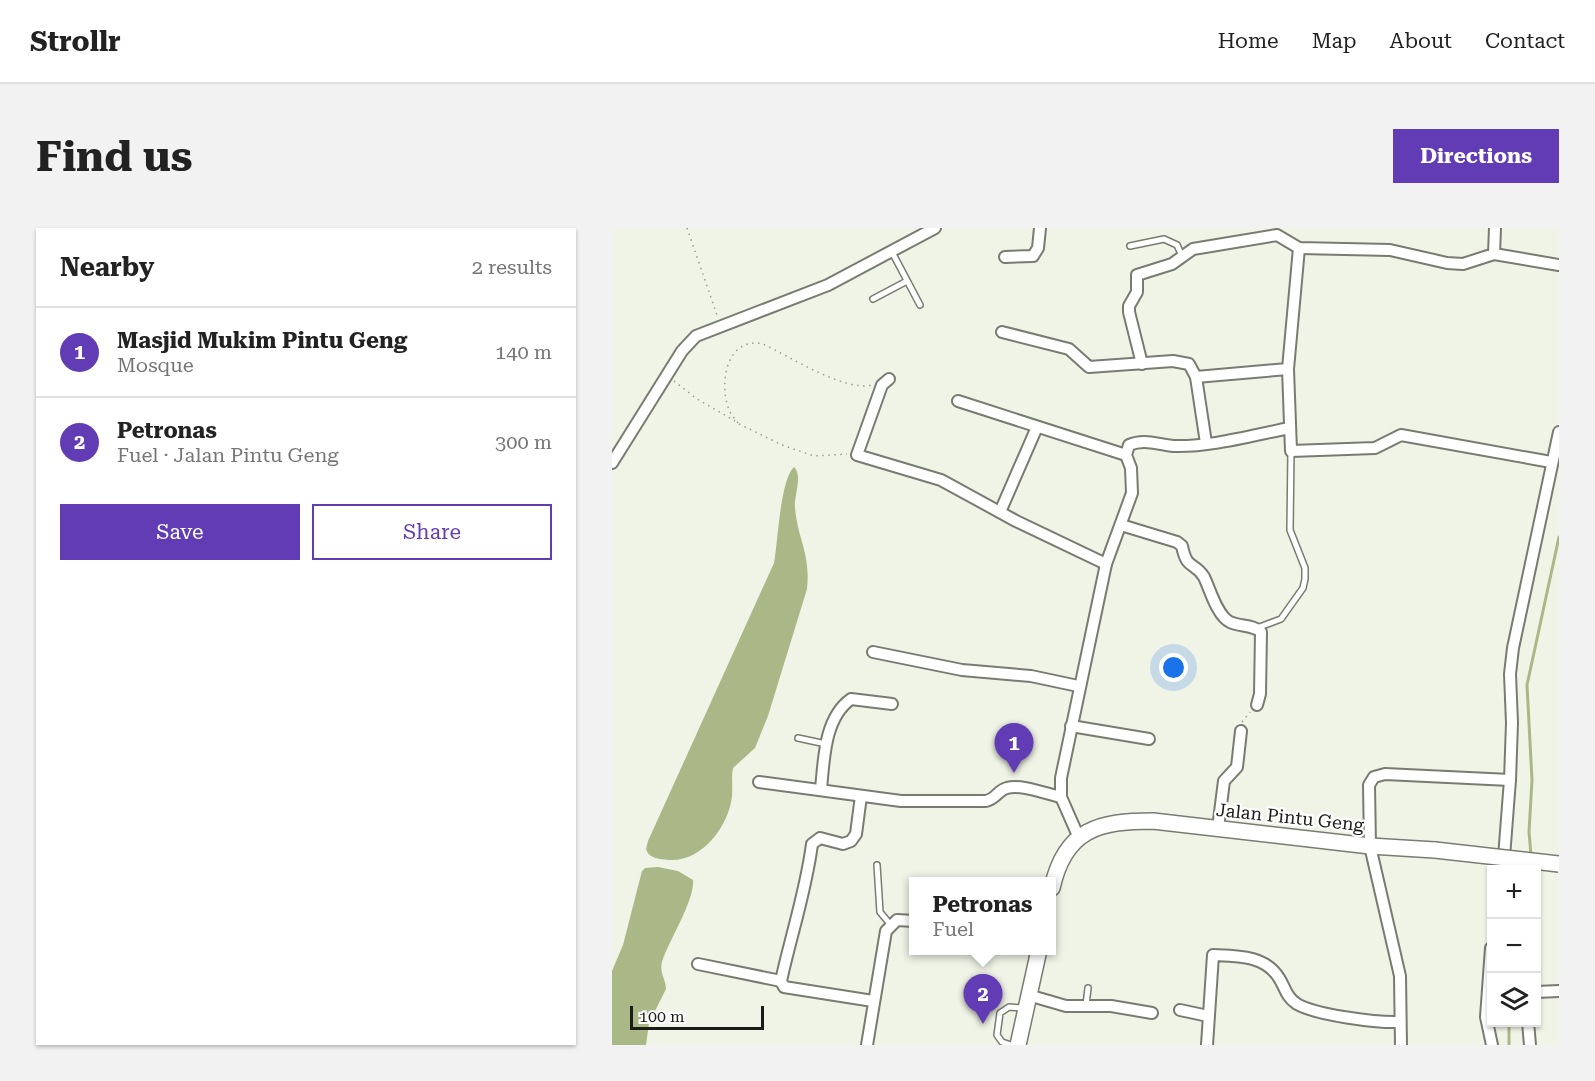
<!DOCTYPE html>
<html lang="en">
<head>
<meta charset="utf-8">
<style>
	:root { --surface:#fff; --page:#f2f2f2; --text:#222; --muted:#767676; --line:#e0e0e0; --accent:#623cb4 }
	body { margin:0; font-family:"Roboto Serif",serif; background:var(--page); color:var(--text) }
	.controls { position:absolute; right:18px; bottom:18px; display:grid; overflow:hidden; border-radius:0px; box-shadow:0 2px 4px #0004 }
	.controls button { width:54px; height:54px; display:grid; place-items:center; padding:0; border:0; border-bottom:2px solid var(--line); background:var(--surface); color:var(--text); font:30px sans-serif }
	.scale { position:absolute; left:18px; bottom:15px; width:134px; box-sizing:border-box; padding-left:6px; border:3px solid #1b1c17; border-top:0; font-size:16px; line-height:21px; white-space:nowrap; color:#1b1c17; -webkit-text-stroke:4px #fff; paint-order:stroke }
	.you { position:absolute; left:562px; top:440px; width:21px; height:21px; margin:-15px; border:4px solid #fff; border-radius:50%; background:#1a73e8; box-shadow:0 0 0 9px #1a73e833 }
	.badge { display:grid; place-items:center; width:39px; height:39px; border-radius:50%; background:var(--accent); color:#fff; font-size:20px; font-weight:700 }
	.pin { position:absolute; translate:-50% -50px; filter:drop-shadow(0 2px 3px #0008) }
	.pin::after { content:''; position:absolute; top:32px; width:21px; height:18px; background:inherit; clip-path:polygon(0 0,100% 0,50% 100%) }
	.popup { position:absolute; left:297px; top:649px; width:147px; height:78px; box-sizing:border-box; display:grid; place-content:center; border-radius:0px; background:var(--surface); filter:drop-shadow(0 2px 4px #0005); font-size:20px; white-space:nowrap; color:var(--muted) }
	.popup b { font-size:22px; color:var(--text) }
	.popup::after { content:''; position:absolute; left:50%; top:100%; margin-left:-12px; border:12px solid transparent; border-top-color:var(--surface) }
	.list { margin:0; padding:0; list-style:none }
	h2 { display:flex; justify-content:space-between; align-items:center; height:78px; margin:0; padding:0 24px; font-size:26px }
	h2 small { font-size:20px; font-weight:400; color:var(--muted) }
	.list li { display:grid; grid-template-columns:39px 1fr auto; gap:18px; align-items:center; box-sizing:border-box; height:90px; padding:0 24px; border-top:2px solid var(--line) }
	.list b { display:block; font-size:22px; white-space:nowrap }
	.list p { margin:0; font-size:20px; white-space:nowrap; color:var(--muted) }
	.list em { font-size:20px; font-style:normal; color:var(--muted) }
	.actions { display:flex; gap:12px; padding:18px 24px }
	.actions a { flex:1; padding:14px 0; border:2px solid var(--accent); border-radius:0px; text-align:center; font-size:21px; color:var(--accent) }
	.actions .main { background:var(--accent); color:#fff }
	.icon { flex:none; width:33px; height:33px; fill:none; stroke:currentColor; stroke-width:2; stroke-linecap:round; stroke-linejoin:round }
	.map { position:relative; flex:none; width:947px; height:817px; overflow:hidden; border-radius:0px }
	header { display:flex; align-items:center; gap:36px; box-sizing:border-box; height:84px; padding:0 30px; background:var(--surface); border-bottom:2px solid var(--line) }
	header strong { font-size:28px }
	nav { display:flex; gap:33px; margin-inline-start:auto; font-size:21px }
	.intro { display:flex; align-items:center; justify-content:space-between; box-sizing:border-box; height:144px; padding:0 36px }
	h1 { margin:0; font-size:42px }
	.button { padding:15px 27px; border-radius:0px; background:var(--accent); color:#fff; font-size:21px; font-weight:700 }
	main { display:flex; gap:36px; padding:0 36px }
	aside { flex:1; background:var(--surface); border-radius:0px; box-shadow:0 2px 4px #0004 }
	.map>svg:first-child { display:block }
</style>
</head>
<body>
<header>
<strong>Strollr</strong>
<nav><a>Home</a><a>Map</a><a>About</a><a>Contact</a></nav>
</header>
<div class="intro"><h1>Find us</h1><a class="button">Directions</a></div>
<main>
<aside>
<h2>Nearby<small>2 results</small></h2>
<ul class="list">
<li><span class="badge">1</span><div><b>Masjid Mukim Pintu Geng</b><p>Mosque</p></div><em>140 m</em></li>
<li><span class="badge">2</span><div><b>Petronas</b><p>Fuel · Jalan Pintu Geng</p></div><em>300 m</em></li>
</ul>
<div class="actions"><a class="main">Save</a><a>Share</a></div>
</aside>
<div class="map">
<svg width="947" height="817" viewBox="0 0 947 817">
	<rect width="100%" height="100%" fill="#f0f4e7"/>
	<g fill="#aab787">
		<path d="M182,239c9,8 0,28 1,40 2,31 16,46 12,82l-39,127 -13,32 -22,20c-2,10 0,18 -1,28 -3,30 -30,66 -63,64 -9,-1 -20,-1 -23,-11l2,-8 126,-278c4,-21 6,-83 20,-96z"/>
		<path d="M46,639l20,4 15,9c2,20 -24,60 -31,82 -3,11 4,17 4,27l-17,34 -3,22h-34v-74l11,-26 19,-74 3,-3z"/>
	</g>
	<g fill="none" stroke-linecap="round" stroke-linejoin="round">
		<g stroke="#aab787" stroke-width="3">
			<polyline points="919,627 917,604 920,552 915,457 947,309"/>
			<polyline points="897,794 897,817"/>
		</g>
		<g stroke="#787c70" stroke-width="8">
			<g id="service">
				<polyline points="518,18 552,11 565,17 570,28"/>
				<polyline points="280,24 308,77"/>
				<polyline points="261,71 295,53"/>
				<polyline points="645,400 669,391 691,360 693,351 693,340 678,302 679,223"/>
				<polyline points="186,510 214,516"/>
				<polyline points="265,637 268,684 278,696"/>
				<polyline points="474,777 476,760"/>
				<polyline points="399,817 390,814 385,807 388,785 397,779 411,780"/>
			</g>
		</g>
		<g stroke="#787c70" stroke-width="14">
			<g id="minor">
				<polyline points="687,20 676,141 679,223 763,220 789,207 939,234"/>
				<polyline points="882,26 947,37"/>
				<polyline points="393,29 421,28 426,20 428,0"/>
				<polyline points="390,104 457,121 477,139 561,133 577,136 584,149 594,215"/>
				<polyline points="530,136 517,84 517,78 525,64 525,47 560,36 581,21 665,7 687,20 778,22 835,35 851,36 882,26 883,0"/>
				<polyline points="584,149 676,141"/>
				<polyline points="277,151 270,157 245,227 329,252 404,293 494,336"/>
				<polyline points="346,173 514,227"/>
				<polyline points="0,235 70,123 84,108 216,57 323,0"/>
				<polyline points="388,284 425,199"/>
				<path d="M509,297l56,17 5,4c5,25 12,15 22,31 6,12 13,39 26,45 10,5 22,2 31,10l-1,62 -3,11"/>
				<polyline points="261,424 350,442 419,448 466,458"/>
				<polyline points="459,498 537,511"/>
				<path d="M147,554l142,19h85c10,-2 12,-11 21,-13 15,-4 39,6 54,9"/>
				<path d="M209,561c3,-29 3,-71 30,-90l41,5"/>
				<path d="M249,568l-5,38 -5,7 -8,3 -23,-6 -8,6c-6,47 -21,91 -31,137l3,6 89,14"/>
				<polyline points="606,600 612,553 625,539 629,503"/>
				<path d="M467,610l-18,-41v-19l45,-214 26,-71 -1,-25 -5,-13 3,-10c16,-7 29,0 45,1 38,1 79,-11 116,-18"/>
				<polyline points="891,642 898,552 900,495 898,446 901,420 947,204"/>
				<polyline points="879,720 874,789 880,817"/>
				<polyline points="86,736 169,753"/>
				<polyline points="924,764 947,763"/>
				<polyline points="416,767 454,778 499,778 540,785"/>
				<polyline points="568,782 596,788"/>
				<polyline points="916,794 918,817"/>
				<polyline points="255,817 274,703 285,692 302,693"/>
				<path d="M595,817l6,-90c24,1 52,0 66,23 6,9 7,19 18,26 19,11 80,19 103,18"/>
				<polyline points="789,817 788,748 758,618 757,557 762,549 773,546 898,552"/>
			</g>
		</g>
		<g stroke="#787c70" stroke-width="18">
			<g id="secondary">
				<path d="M440,660c13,-59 47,-67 101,-67l217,25 65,4"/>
				<polyline points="406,817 427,722"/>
			</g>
		</g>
		<g stroke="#999c92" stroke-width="1.5" stroke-dasharray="1.5 4.5" stroke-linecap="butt">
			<polyline points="75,0 106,90"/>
			<polyline points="62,153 85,171 123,193"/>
			<path d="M126,195c-4,-5 -8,-10 -10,-16 -9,-27 0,-71 35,-63 26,12 81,48 109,41"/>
			<polyline points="127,196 170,217 202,228 235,226"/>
			<polyline points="630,494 638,484"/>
		</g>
		<use href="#service" stroke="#fff" stroke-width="5"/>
		<use href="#minor" stroke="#fff" stroke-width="10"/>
		<use href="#secondary" stroke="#fff" stroke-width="15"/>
		<g stroke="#787c70" stroke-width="18" stroke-linecap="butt">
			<polyline id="secondary-bridge" points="823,622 947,636"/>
		</g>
		<use href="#secondary-bridge" stroke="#fff" stroke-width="15"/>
	</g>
	<g text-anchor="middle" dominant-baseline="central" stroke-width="4.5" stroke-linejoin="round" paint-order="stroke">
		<g font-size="18" fill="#1b1c17" stroke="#fff">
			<text transform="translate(678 589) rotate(6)">Jalan Pintu Geng</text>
		</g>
	</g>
</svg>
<div class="controls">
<button>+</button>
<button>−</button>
<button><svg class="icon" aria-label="layers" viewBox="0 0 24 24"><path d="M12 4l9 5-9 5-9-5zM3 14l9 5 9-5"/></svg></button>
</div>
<div class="scale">100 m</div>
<div class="you"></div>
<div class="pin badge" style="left:402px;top:545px">1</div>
<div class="pin badge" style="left:371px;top:796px">2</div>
<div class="popup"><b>Petronas</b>Fuel</div>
</div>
</main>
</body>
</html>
